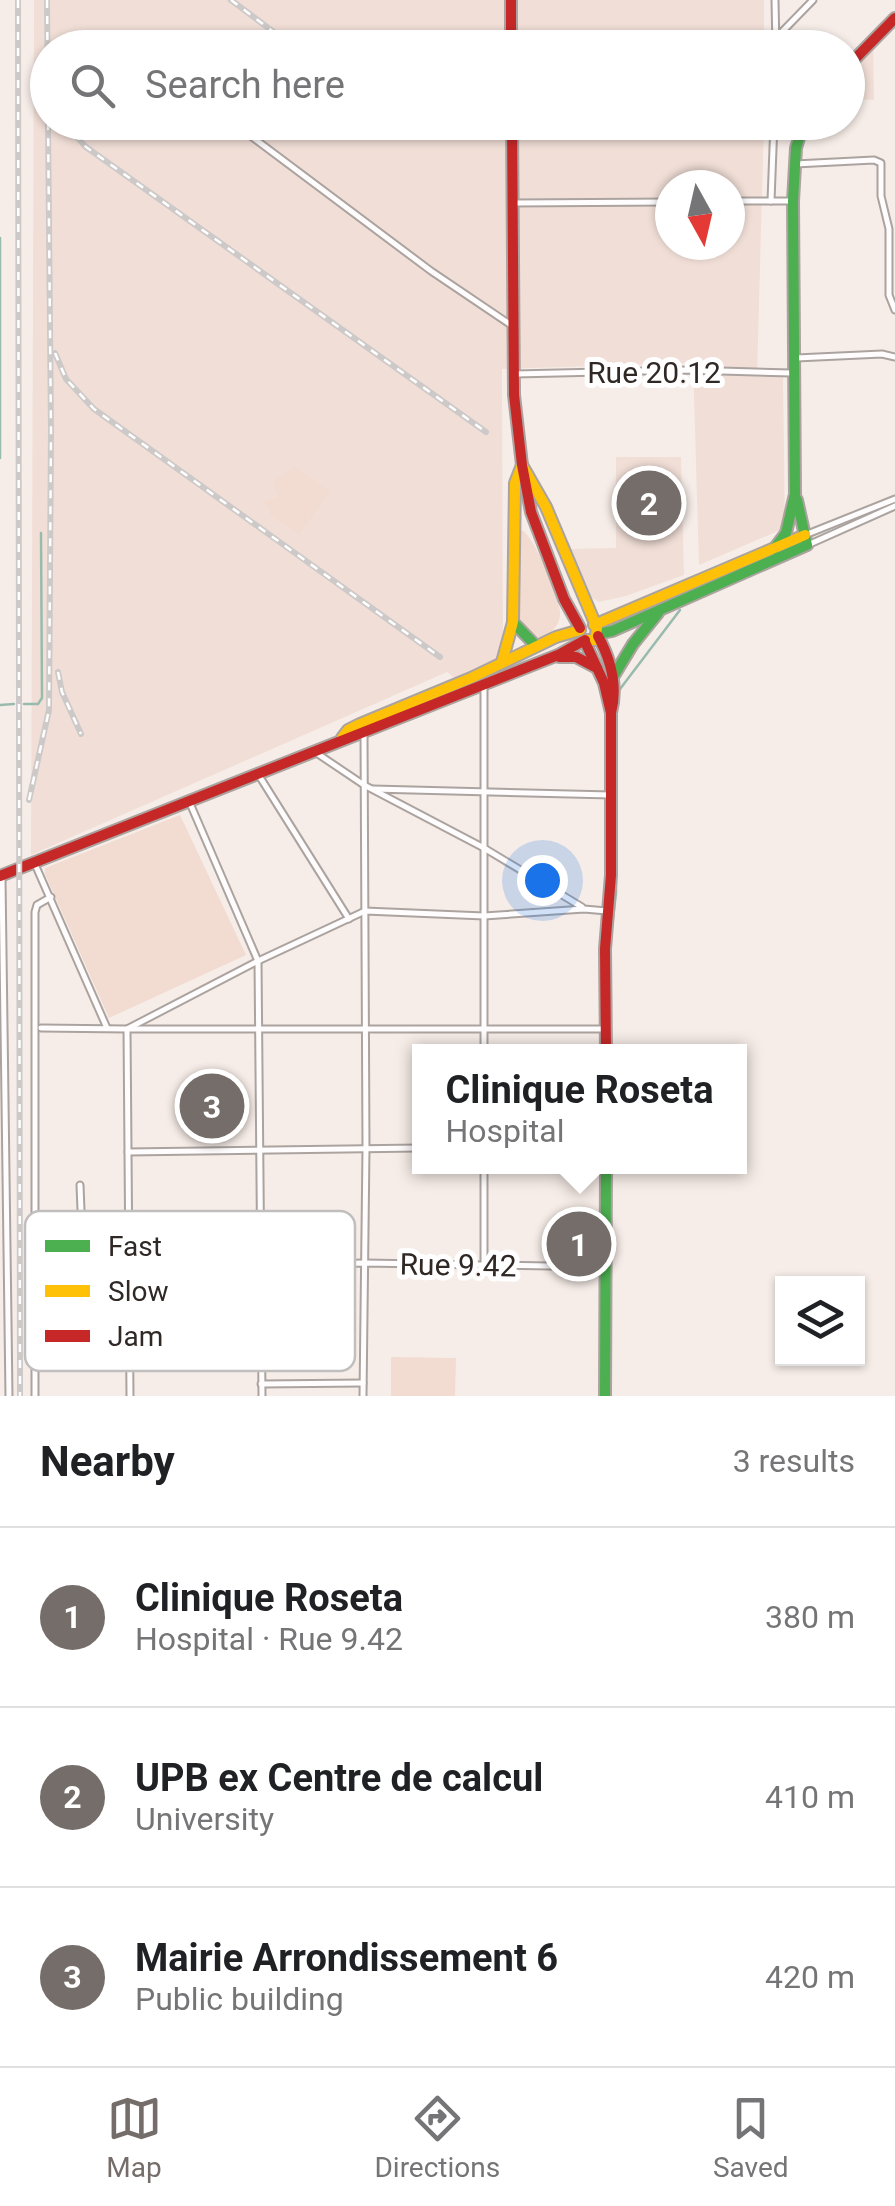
<!DOCTYPE html>
<html lang="en">
<head>
<meta charset="utf-8">
<style>
	:root { --surface:#fff; --page:#f2f2f2; --text:#202124; --muted:#757577; --line:#e0e0e0; --accent:#756d69 }
	body { margin:0; font-family:Roboto,sans-serif; background:var(--page); color:var(--text) }
	.controls { position:absolute; right:30px; bottom:30px; display:grid; overflow:hidden; border-radius:0px; box-shadow:0 2px 8px #0004 }
	.controls button { width:90px; height:90px; display:grid; place-items:center; padding:0; border:0; border-bottom:2px solid var(--line); background:var(--surface); color:var(--text); font:50px sans-serif }
	.compass { position:absolute; left:655px; top:170px; width:90px; height:90px; border-radius:50%; background:var(--surface); box-shadow:0 2px 8px #0004; rotate:172deg }
	.you { position:absolute; left:542px; top:880px; width:35px; height:35px; margin:-25px; border:8px solid #fff; border-radius:50%; background:#1a73e8; box-shadow:0 0 0 15px #1a73e833 }
	.badge { display:grid; place-items:center; width:65px; height:65px; border-radius:50%; background:var(--accent); color:#fff; font-size:32px; font-weight:700 }
	.pin { position:absolute; translate:-50% -50%; border:5px solid #fff; box-shadow:0 2px 10px #0006 }
	.popup { position:absolute; left:412px; top:1044px; width:335px; height:130px; box-sizing:border-box; display:grid; place-content:center; border-radius:0px; background:var(--surface); filter:drop-shadow(0 2px 8px #0005); font-size:32px; white-space:nowrap; color:var(--muted) }
	.popup b { font-size:38px; color:var(--text) }
	.popup::after { content:''; position:absolute; left:50%; top:100%; margin-left:-20px; border:20px solid transparent; border-top-color:var(--surface) }
	.list { margin:0; padding:0; list-style:none }
	h2 { display:flex; justify-content:space-between; align-items:center; height:130px; margin:0; padding:0 40px; font-size:42px }
	h2 small { font-size:32px; font-weight:400; color:var(--muted) }
	.list li { display:grid; grid-template-columns:65px 1fr auto; gap:30px; align-items:center; box-sizing:border-box; height:180px; padding:0 40px; border-top:2px solid var(--line) }
	.list b { display:block; font-size:38px; white-space:nowrap }
	.list p { margin:0; font-size:32px; white-space:nowrap; color:var(--muted) }
	.list em { font-size:32px; font-style:normal; color:var(--muted) }
	.icon { flex:none; width:55px; height:55px; fill:none; stroke:currentColor; stroke-width:2; stroke-linecap:round; stroke-linejoin:round }
	.map { position:relative; flex:none; width:895px; height:1396px; overflow:hidden }
	.search { position:absolute; background:var(--surface); box-shadow:0 2px 8px #0004; left:30px; right:30px; top:30px; height:110px; display:flex; align-items:center; gap:25px; box-sizing:border-box; padding:0 35px; border-radius:55px; color:var(--muted); font-size:38px }
	.sheet { height:670px; background:var(--surface) }
	nav { display:flex; justify-content:space-around; align-items:center; box-sizing:border-box; height:140px; border-top:2px solid var(--line); background:var(--surface); font-size:28px; color:var(--muted) }
	nav a { display:grid; justify-items:center; gap:5px }
	nav .on { color:var(--accent) }
	.map>svg:first-child { display:block }
</style>
</head>
<body>
<div class="map">
<svg width="895" height="1396" viewBox="0 0 895 1396">
	<rect width="100%" height="100%" fill="#f7ede8"/>
	<g fill="#f1dfd7" fill-rule="evenodd">
		<path d="M34,0h730v47l-716,1v74l716,1 -7,254 26,-1 2,152 -86,37 -6,-202 -191,6 1,281 -9,11 -37,19 -10,-8 -416,183zM670,185h60v60h-60z"/>
		<polygon points="873,37 874,100 848,99 848,63"/>
		<polygon points="616,457 681,457 684,575 626,596 599,602 589,596 566,549 616,548"/>
	</g>
	<g fill="#f2dbd0">
		<polygon points="295,467 330,491 299,534 272,516 264,501 278,497 273,482"/>
		<path d="M522,530c13,8 37,65 38,81 1,13 -7,20 -17,27l-14,-1 -12,-19v-81z"/>
		<polygon points="180,815 246,955 109,1018 45,874 45,868"/>
		<polygon points="391,1357 456,1358 455,1396 391,1396"/>
	</g>
	<g fill="none" stroke-linecap="round" stroke-linejoin="round">
		<g stroke="#99bbae" stroke-width="2.5">
			<polyline points="0,238 0,458"/>
			<polyline points="617,693 680,610"/>
			<polyline points="24,704 38,704 42,698 41,533"/>
			<polyline points="0,705 14,704"/>
			<polyline points="610,944 616,893 616,706"/>
		</g>
		<g stroke="#aba39f" stroke-width="9">
			<g id="street">
				<polyline points="775,0 776,48"/>
				<polyline points="776,38 813,0"/>
				<polyline points="232,122 431,271 511,325"/>
				<polyline points="795,164 874,160 881,163 881,196 889,229 889,295 895,310"/>
				<polyline points="730,201 792,201"/>
				<polyline points="771,201 774,122"/>
				<polyline points="514,203 670,202"/>
				<polyline points="796,358 882,354 895,357"/>
				<polyline points="515,374 687,370 791,373"/>
				<polyline points="805,535 895,499"/>
				<polyline points="810,544 895,506"/>
				<polyline points="484,686 484,1052"/>
				<polyline points="315,752 364,785 484,848 582,907"/>
				<polyline points="258,774 349,919"/>
				<polyline points="373,789 611,795"/>
				<polyline points="189,801 258,961 262,1396"/>
				<polyline points="34,862 107,1028"/>
				<polyline points="2,878 9,1396"/>
				<polyline points="41,1028 127,1029 258,961 365,911 484,916 584,909 607,911"/>
				<polyline points="128,1152 419,1148"/>
				<polyline points="484,1166 484,1263"/>
				<polyline points="80,1185 82,1236"/>
				<polyline points="47,1267 82,1236 130,1230"/>
				<polyline points="131,1267 365,1263 606,1267"/>
				<polyline points="35,1349 130,1350"/>
				<polyline points="261,1384 363,1383"/>
				<polyline points="35,1396 35,912 37,905 51,897"/>
				<polyline points="130,1396 127,1029 606,1029"/>
				<polyline points="363,1396 366,1149 364,734"/>
			</g>
		</g>
		<g stroke="#aba39f" stroke-width="14">
			<g id="fast">
				<polyline points="774,549 786,533 795,494 793,201 796,148 804,122"/>
				<polyline points="513,622 536,646"/>
				<polyline points="598,634 612,631 807,545 797,500"/>
				<polyline points="613,677 633,644 658,613"/>
				<polyline points="605,1396 606,1166"/>
			</g>
		</g>
		<g stroke="#aba39f" stroke-width="14">
			<g id="slow">
				<polyline points="522,465 546,507 597,628 595,640 585,640"/>
				<polyline points="594,625 805,535"/>
				<polyline points="502,662 513,622 515,483 522,465"/>
				<polyline points="342,738 348,730 360,724 471,678 556,637 580,630"/>
			</g>
		</g>
		<g stroke="#aba39f" stroke-width="14">
			<g id="jam">
				<polyline points="511,0 511,48"/>
				<polyline points="848,66 895,18"/>
				<polyline points="512,122 514,395 522,465 531,512 564,599 580,628"/>
				<path d="M598,636c13,24 20,50 13,77v162l-6,74 1,103"/>
				<polyline points="585,642 604,683 611,713"/>
				<polyline points="559,657 576,657 597,668"/>
				<polyline points="0,876 558,655 585,640"/>
			</g>
		</g>
		<use href="#street" stroke="#fefcfc" stroke-width="5"/>
		<use href="#fast" stroke="#4caf50" stroke-width="10"/>
		<use href="#slow" stroke="#ffc107" stroke-width="10"/>
		<use href="#jam" stroke="#c62828" stroke-width="10"/>
		<g stroke="#ccc9c8" stroke-width="6">
			<g id="rail">
				<polyline points="18,0 20,1396"/>
				<polyline points="47,0 48,99"/>
				<polyline points="231,0 295,48"/>
				<polyline points="63,122 86,147 486,432"/>
				<polyline points="55,353 66,379 94,409 440,657"/>
				<polyline points="58,672 62,692 81,734"/>
				<polyline points="29,800 49,710 51,431 48,122"/>
			</g>
		</g>
		<use href="#rail" stroke="#fff" stroke-width="2.5" stroke-dasharray="8" stroke-linecap="butt"/>
	</g>
	<g text-anchor="middle" dominant-baseline="central" stroke-width="10" stroke-linejoin="round" paint-order="stroke">
		<g font-size="30" fill="#2f2825" stroke="#fff">
			<text x="654" y="372">Rue 20.12</text>
			<text transform="translate(458 1265) rotate(1)">Rue 9.42</text>
		</g>
	</g>
	<rect x="25" y="1211" width="330" height="160" rx="15" fill="#fff" stroke="#c1bebe" stroke-width="2.5"/>
	<rect x="45" y="1240" width="45" height="12" fill="#4caf50"/>
	<rect x="45" y="1285" width="45" height="12" fill="#ffc107"/>
	<rect x="45" y="1330" width="45" height="12" fill="#c62828"/>
	<g font-size="28" fill="#2f2825">
		<text x="108" y="1256">Fast</text>
		<text x="108" y="1301">Slow</text>
		<text x="108" y="1346">Jam</text>
	</g>
</svg>
<div class="controls">
<button><svg class="icon" aria-label="layers" viewBox="0 0 24 24"><path d="M12 4l9 5-9 5-9-5zM3 14l9 5 9-5"/></svg></button>
</div>
<svg class="compass" viewBox="-18 -18 36 36"><path d="M0-13l5 13h-10z" fill="#e53935"/><path d="M0 13l5-13h-10z" fill="#757577"/></svg>
<div class="you"></div>
<div class="pin badge" style="left:579px;top:1244px">1</div>
<div class="popup"><b>Clinique Roseta</b>Hospital</div>
<div class="pin badge" style="left:649px;top:503px">2</div>
<div class="pin badge" style="left:212px;top:1106px">3</div>
<div class="search"><svg class="icon" aria-label="search" viewBox="0 0 24 24"><circle cx="10" cy="10" r="6"/><path d="M15 15l6 6"/></svg>Search here</div>
</div>
<section class="sheet">
<h2>Nearby<small>3 results</small></h2>
<ul class="list">
<li><span class="badge">1</span><div><b>Clinique Roseta</b><p>Hospital · Rue 9.42</p></div><em>380 m</em></li>
<li><span class="badge">2</span><div><b>UPB ex Centre de calcul</b><p>University</p></div><em>410 m</em></li>
<li><span class="badge">3</span><div><b>Mairie Arrondissement 6</b><p>Public building</p></div><em>420 m</em></li>
</ul>
</section>
<nav>
<a class="on"><svg class="icon" aria-label="map" viewBox="0 0 24 24"><path d="M3 6l6-2 6 2 6-2v14l-6 2-6-2-6 2zM9 4v14M15 6v14"/></svg>Map</a>
<a><svg class="icon" aria-label="directions" viewBox="0 0 24 24"><path d="M12 3l9 9-9 9-9-9zM9 14v-3h6M13 9l2 2-2 2"/></svg>Directions</a>
<a><svg class="icon" aria-label="saved" viewBox="0 0 24 24"><path d="M7 4h10v16l-5-4-5 4z"/></svg>Saved</a>
</nav>
</body>
</html>
